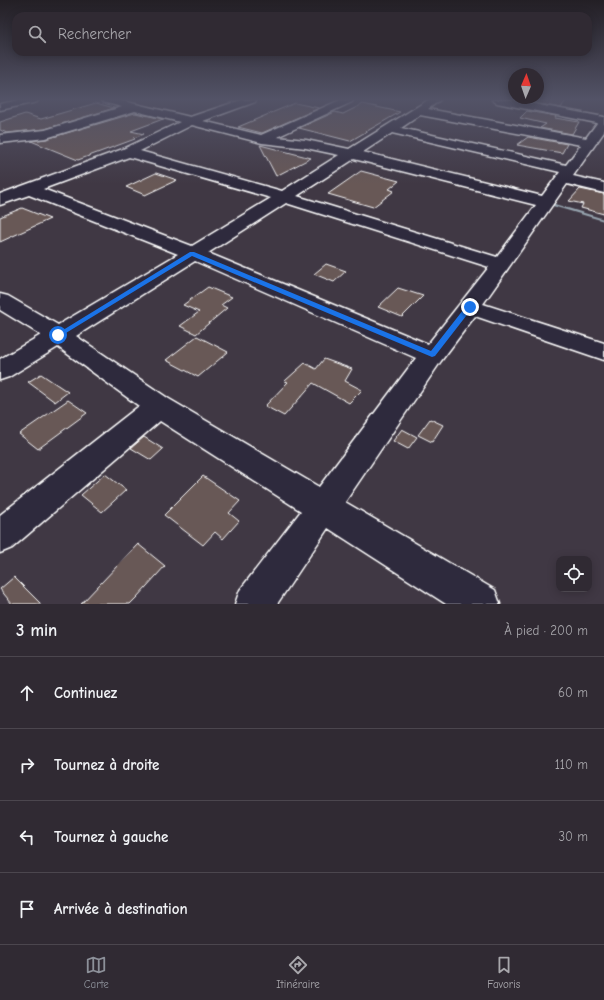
<!DOCTYPE html>
<html lang="fr">
<head>
<meta charset="utf-8">
<style>
	:root { --surface:#302a33; --page:#3c363f; --text:#f1f3f6; --muted:#a8a7ac; --line:#4b464e; --accent:#8c9099 }
	body { margin:0; font-family:"Comic Neue",sans-serif; background:var(--page); color:var(--text) }
	.controls { position:absolute; right:12px; bottom:12px; display:grid; overflow:hidden; border-radius:8px; box-shadow:0 2px 10px #0003 }
	.controls button { width:36px; height:36px; display:grid; place-items:center; padding:0; border:0; border-bottom:1px solid var(--line); background:var(--surface); color:var(--text); font:20px sans-serif }
	.compass { position:absolute; left:508px; top:68px; width:36px; height:36px; border-radius:50%; background:var(--surface); box-shadow:0 2px 10px #0003; rotate:2deg }
	.stop { position:absolute; width:12px; height:12px; margin:-9px; border:3px solid #1a73e8; border-radius:50%; background:#fff }
	.stop.end { background:#1a73e8; border-color:#fff; box-shadow:0 1px 4px #0008 }
	.list { margin:0; padding:0; list-style:none }
	h2 { display:flex; justify-content:space-between; align-items:center; height:52px; margin:0; padding:0 16px; font-size:17px }
	h2 small { font-size:13px; font-weight:400; color:var(--muted) }
	.list li { display:grid; grid-template-columns:26px 1fr auto; gap:12px; align-items:center; box-sizing:border-box; height:72px; padding:0 16px; border-top:1px solid var(--line) }
	.list b { display:block; font-size:15px; white-space:nowrap }
	.list em { font-size:13px; font-style:normal; color:var(--muted) }
	.icon { flex:none; width:22px; height:22px; fill:none; stroke:currentColor; stroke-width:2; stroke-linecap:round; stroke-linejoin:round }
	.map { position:relative; flex:none; width:604px; height:604px; overflow:hidden }
	.search { position:absolute; background:var(--surface); box-shadow:0 2px 10px #0003; left:12px; right:12px; top:12px; height:44px; display:flex; align-items:center; gap:10px; box-sizing:border-box; padding:0 14px; border-radius:12px; color:var(--muted); font-size:15px }
	.sheet { height:340px; background:var(--surface) }
	nav { display:flex; justify-content:space-around; align-items:center; box-sizing:border-box; height:56px; border-top:1px solid var(--line); background:var(--surface); font-size:11px; color:var(--muted) }
	nav a { display:grid; justify-items:center; gap:2px }
	nav .on { color:var(--accent) }
	.map>svg:first-child { display:block }
</style>
</head>
<body>
<div class="map">
<svg width="604" height="604" viewBox="0 0 604 604">
	<rect width="100%" height="100%" fill="#403844"/>
	<filter id="ink" filterUnits="userSpaceOnUse"><feTurbulence type="fractalNoise" baseFrequency=".025" numOctaves="2"/><feDisplacementMap in="SourceGraphic" scale="8" xChannelSelector="R" yChannelSelector="G"/><feConvolveMatrix kernelMatrix="1 2 1 2 8 2 1 2 1" color-interpolation-filters="sRGB"/></filter>
	<g filter="url(#ink)">
		<g fill="none" stroke-linecap="round" stroke-linejoin="round">
			<polygon fill="#97a5b0" fill-rule="evenodd" points="546,202 548,202 604,219 604,221 546,204"/>
		</g>
		<g fill="#685856" stroke="#fff">
			<polygon points="537,100 566,100 561,108 534,103"/>
			<polygon points="96,103 114,108 45,129 7,133 0,130 0,122 25,114 41,119"/>
			<polygon points="295,103 319,108 262,133 238,127"/>
			<polygon points="363,104 400,112 350,141 299,128 335,112 343,114"/>
			<polygon points="527,111 556,116 555,118 579,122 572,134 540,128 546,124 520,118"/>
			<polygon points="135,113 163,119 131,131 144,134 134,138 135,139 78,160 31,141 46,139"/>
			<polygon points="528,137 567,144 562,153 517,145"/>
			<polygon points="260,145 311,158 276,176"/>
			<polygon points="361,171 399,181 389,189 394,191 373,207 328,194"/>
			<polygon points="156,173 177,180 145,195 126,187"/>
			<polygon points="580,189 604,194 604,214 581,208 583,204 569,201"/>
			<polygon points="22,208 50,219 0,242 0,217"/>
			<polygon points="326,264 346,271 334,282 314,274"/>
			<polygon points="208,287 232,297 221,305 227,308 196,334 180,326 199,312 183,305"/>
			<polygon points="398,288 423,296 402,317 378,307"/>
			<polygon points="197,336 228,352 198,377 166,360"/>
			<polygon points="324,359 352,369 345,381 362,390 349,403 313,383 284,416 265,406 288,382 285,381 305,363 316,369"/>
			<polygon points="41,374 68,392 55,402 28,382"/>
			<polygon points="68,400 87,413 38,449 19,434"/>
			<polygon points="430,419 443,425 432,442 418,435"/>
			<polygon points="402,429 417,437 408,449 393,441"/>
			<polygon points="144,437 163,449 151,460 131,448"/>
			<polygon points="105,474 126,490 102,512 81,495"/>
			<polygon points="203,476 240,501 229,513 239,521 223,539 215,532 203,545 164,515"/>
			<polygon points="138,544 165,566 137,597 130,604 81,604"/>
			<polygon points="14,577 41,604 12,604 0,589"/>
		</g>
		<g fill="none" stroke-linecap="round" stroke-linejoin="round">
			<g stroke="#fff" stroke-width="3">
				<g id="minor">
					<polygon points="19,100 38,100 37,102 0,110 0,104"/>
					<path d="M102,100h17l71,17 51,-17h15l-1,2 -52,19 58,14 79,-35h13l-1,2 -75,35 29,3 43,9 79,-49h12l-12,9 158,29 11,-15 -100,-20 -5,-3h20l92,17v15l-31,44 31,7v10l-37,-9 -84,120 121,39v17l-129,-44 -34,45 -96,141 150,88 5,14h-54l-118,-76 -51,76h-42l5,-14 61,-79 -141,-90 -148,127 -12,5v-38l139,-109 -81,-59 -49,30 -9,3v-21l41,-24 -41,-25v-16l8,2 50,29 120,-71 -149,-59 -29,10v-11l123,-45 57,-27 -45,-11 -89,27 -46,5v-8l45,-5 77,-23 -19,-5zM420,115l161,30 -15,20 -165,-37zM192,125l70,18 44,5 33,7 -57,36 -142,-40zM392,133l168,39 -18,24 -179,-44zM129,157l142,41 -79,48 -149,-57zM354,159l182,46 -39,52 -200,-61zM286,203l203,64 -61,77 -220,-91zM195,261l221,97 -97,129 -150,-88 -93,-63z"/>
				</g>
			</g>
			<use href="#minor" fill="#2f2a3d" fill-rule="evenodd"/>
		</g>
	</g>
	<linearGradient id="sky" x2="0" y2="1"><stop stop-color="#231f25"/><stop offset="0.54" stop-color="#535367"/><stop offset="1" stop-color="#535367" stop-opacity="0"/></linearGradient>
	<rect width="604" height="184" fill="url(#sky)"/>
	<polygon fill="#1a73e8" points="190,252 194,252 431,351 467,305 473,307 435,356 432,357 192,256 61,336 55,335"/>
</svg>
<div class="controls">
<button><svg class="icon" aria-label="locate" viewBox="0 0 24 24"><circle cx="12" cy="12" r="6"/><path d="M12 2v4M12 18v4M2 12h4M18 12h4"/></svg></button>
</div>
<svg class="compass" viewBox="-18 -18 36 36"><path d="M0-13l5 13h-10z" fill="#e53935"/><path d="M0 13l5-13h-10z" fill="#a8a7ac"/></svg>
<div class="stop" style="left:58px;top:335px"></div>
<div class="stop end" style="left:470px;top:307px"></div>
<div class="search"><svg class="icon" aria-label="search" viewBox="0 0 24 24"><circle cx="10" cy="10" r="6"/><path d="M15 15l6 6"/></svg>Rechercher</div>
</div>
<section class="sheet">
<h2>3 min<small>À pied · 200 m</small></h2>
<ul class="list">
<li><svg class="icon" aria-label="ahead" viewBox="0 0 24 24"><path d="M12 20V5M6 11l6-6 6 6"/></svg><div><b>Continuez</b></div><em>60 m</em></li>
<li><svg class="icon" aria-label="right" viewBox="0 0 24 24"><path d="M7 20v-9h11M14 6l5 5-5 5"/></svg><div><b>Tournez à droite</b></div><em>110 m</em></li>
<li><svg class="icon" aria-label="left" viewBox="0 0 24 24"><path d="M17 20v-9H6M10 6l-5 5 5 5"/></svg><div><b>Tournez à gauche</b></div><em>30 m</em></li>
<li><svg class="icon" aria-label="arrive" viewBox="0 0 24 24"><path d="M6 21V4h12l-3 4 3 4H6"/></svg><div><b>Arrivée à destination</b></div></li>
</ul>
</section>
<nav>
<a class="on"><svg class="icon" aria-label="map" viewBox="0 0 24 24"><path d="M3 6l6-2 6 2 6-2v14l-6 2-6-2-6 2zM9 4v14M15 6v14"/></svg>Carte</a>
<a><svg class="icon" aria-label="directions" viewBox="0 0 24 24"><path d="M12 3l9 9-9 9-9-9zM9 14v-3h6M13 9l2 2-2 2"/></svg>Itinéraire</a>
<a><svg class="icon" aria-label="saved" viewBox="0 0 24 24"><path d="M7 4h10v16l-5-4-5 4z"/></svg>Favoris</a>
</nav>
</body>
</html>
